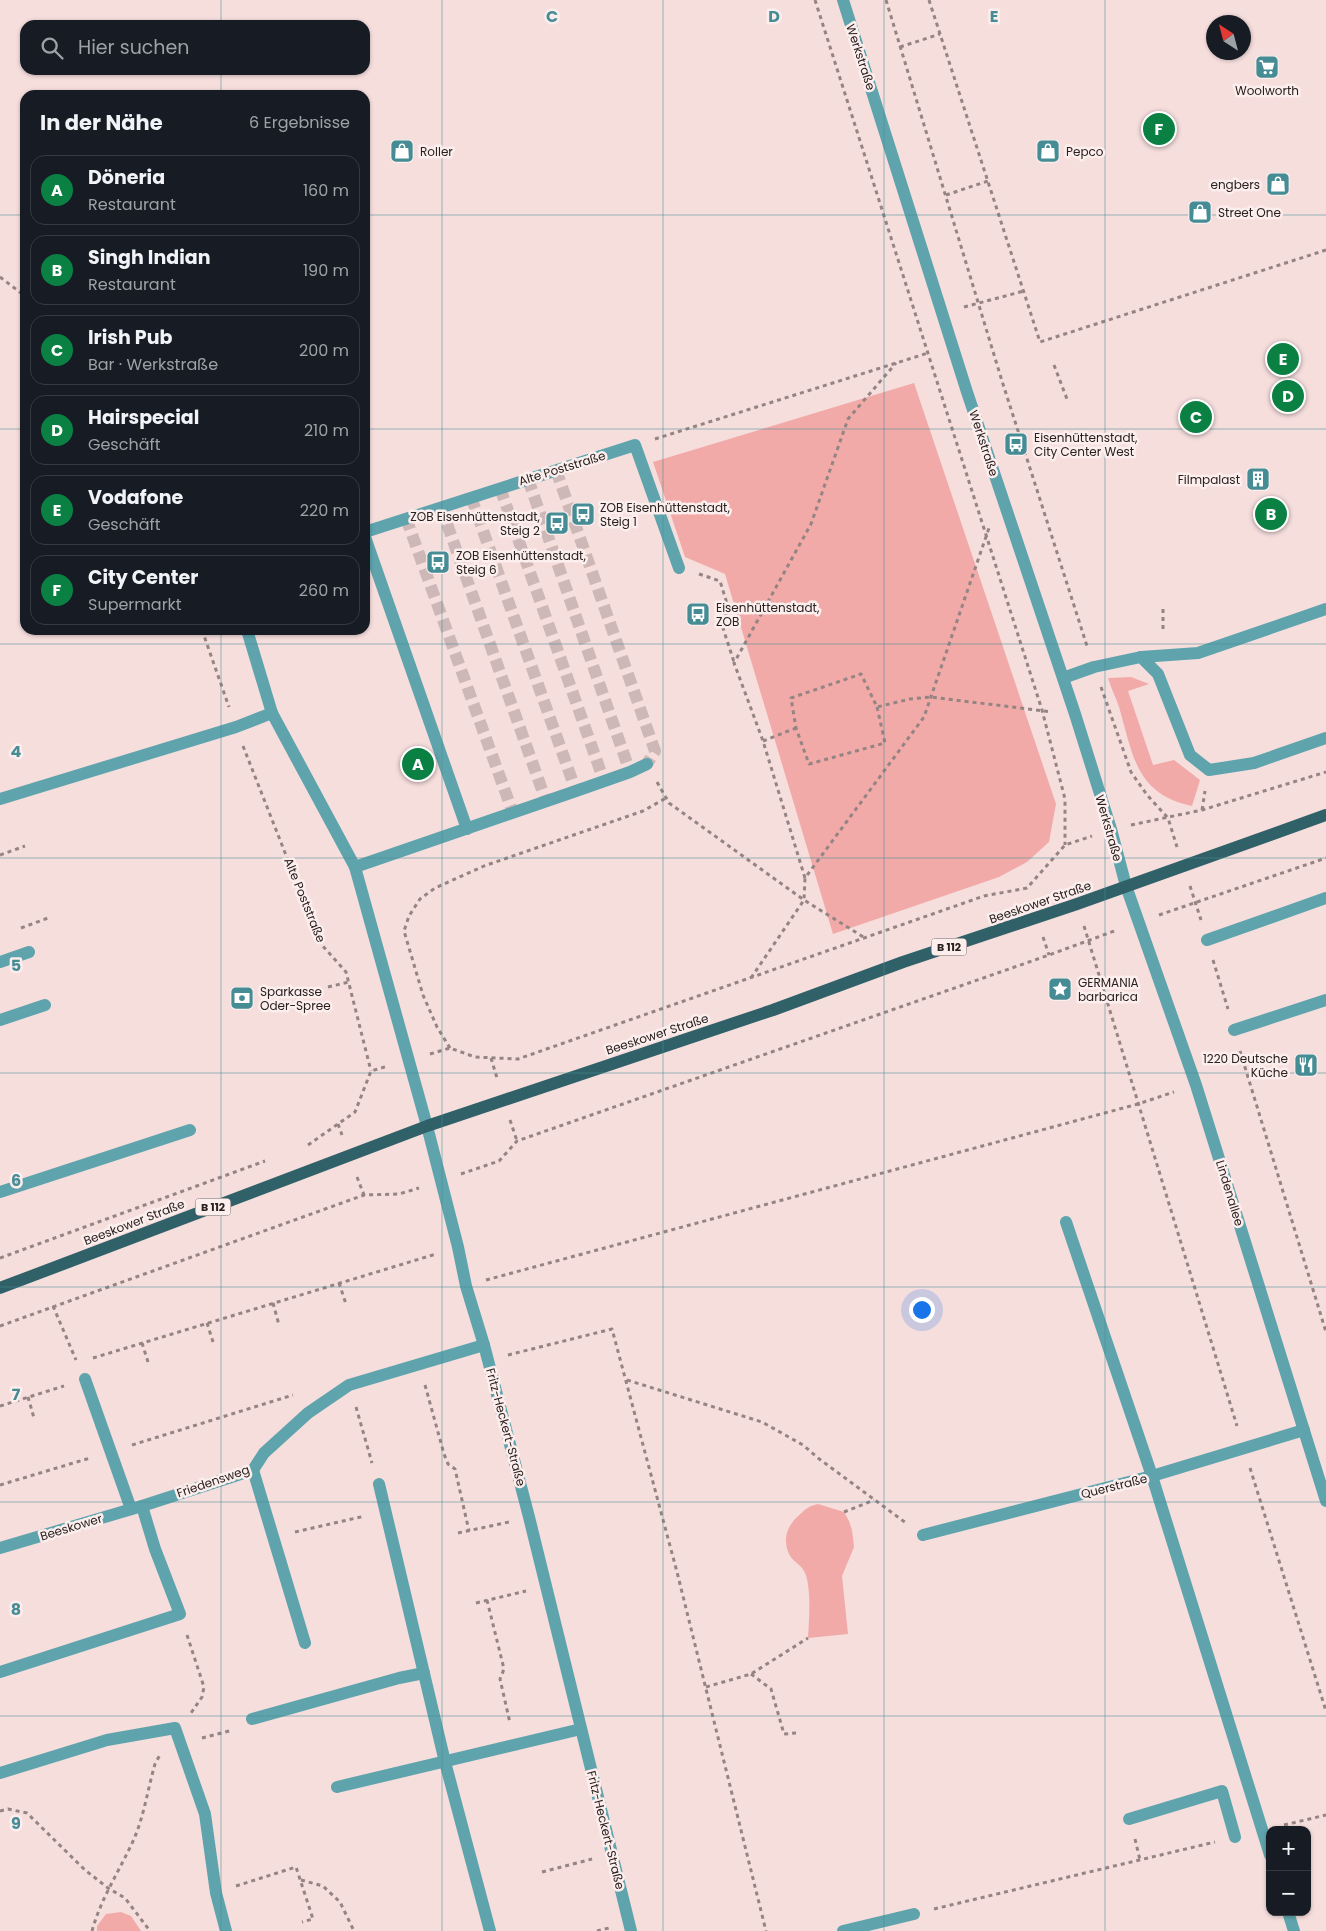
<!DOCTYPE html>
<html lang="de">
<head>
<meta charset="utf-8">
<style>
	:root { --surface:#171b24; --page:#20242c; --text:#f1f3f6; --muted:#9ea1a6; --line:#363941; --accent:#0b8043 }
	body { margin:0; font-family:Poppins,sans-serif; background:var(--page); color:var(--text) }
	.controls { position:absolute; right:15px; bottom:15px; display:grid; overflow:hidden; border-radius:10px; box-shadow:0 1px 4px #0004 }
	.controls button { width:45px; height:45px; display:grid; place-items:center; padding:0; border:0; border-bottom:1px solid var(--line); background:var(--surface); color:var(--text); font:25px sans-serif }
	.compass { position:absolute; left:1206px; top:15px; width:45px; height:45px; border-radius:50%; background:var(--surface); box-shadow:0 1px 4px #0004; rotate:324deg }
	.you { position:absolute; left:921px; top:1309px; width:18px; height:18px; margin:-12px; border:4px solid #fff; border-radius:50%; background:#1a73e8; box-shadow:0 0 0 8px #1a73e833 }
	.badge { display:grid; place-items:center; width:32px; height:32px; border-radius:50%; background:var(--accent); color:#fff; font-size:16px; font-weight:700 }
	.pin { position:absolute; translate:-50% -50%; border:2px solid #fff; box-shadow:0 1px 5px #0006 }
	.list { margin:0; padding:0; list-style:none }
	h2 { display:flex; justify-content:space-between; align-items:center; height:65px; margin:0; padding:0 20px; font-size:21px }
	h2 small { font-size:16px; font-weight:400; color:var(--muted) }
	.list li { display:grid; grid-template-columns:32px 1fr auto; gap:15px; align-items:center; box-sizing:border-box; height:70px; margin:0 10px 10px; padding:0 10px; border:1px solid var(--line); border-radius:15px }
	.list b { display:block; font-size:19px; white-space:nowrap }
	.list p { margin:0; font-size:16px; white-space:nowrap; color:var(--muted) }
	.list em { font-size:16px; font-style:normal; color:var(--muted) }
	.icon { flex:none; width:28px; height:28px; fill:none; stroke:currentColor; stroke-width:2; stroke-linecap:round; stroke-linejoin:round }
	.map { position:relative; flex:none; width:1326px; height:1931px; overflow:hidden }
	.search { position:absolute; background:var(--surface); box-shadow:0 1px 4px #0004; left:20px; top:20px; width:350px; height:55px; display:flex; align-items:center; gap:12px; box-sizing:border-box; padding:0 18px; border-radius:15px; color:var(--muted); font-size:19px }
	.panel { position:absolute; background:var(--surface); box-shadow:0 1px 4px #0004; left:20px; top:90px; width:350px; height:545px; border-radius:15px }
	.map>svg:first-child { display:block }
</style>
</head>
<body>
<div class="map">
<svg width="1326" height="1931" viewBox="0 0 1326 1931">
	<rect width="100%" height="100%" fill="#f6dedd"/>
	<g fill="#f1aaa8">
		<polygon points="914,383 1056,804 1049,842 1027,862 999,877 833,934 725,574 685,557 653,462"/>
		<path d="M1131,677l18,7 -21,7 25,74 21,-5 26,20 -8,26c-57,-12 -59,-52 -73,-99 -3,-9 -8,-19 -11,-29z"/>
		<path d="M818,1504l26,8 5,9 3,9 2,17 -12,29 6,58 -40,4c1,-19 3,-40 -1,-59 -3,-15 -13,-15 -18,-25 -6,-13 -3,-26 7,-36 8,-7 11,-12 22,-14z"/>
		<polygon points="121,1912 131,1916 141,1931 97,1931 97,1926 106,1914"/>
	</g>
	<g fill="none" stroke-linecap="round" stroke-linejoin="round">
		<g stroke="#cdb8b7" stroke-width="12" stroke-dasharray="12 6" stroke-linecap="butt">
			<polyline points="556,470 655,751 647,764"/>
			<polyline points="528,479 630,772"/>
			<polyline points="500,488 604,781"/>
			<polyline points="471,497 576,791"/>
			<polyline points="441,507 546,801"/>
			<polyline points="406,518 513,813"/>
		</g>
		<g stroke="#948483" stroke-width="3" stroke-dasharray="4 4" stroke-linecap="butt">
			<polyline points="815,0 1042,710 1065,799 1065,845"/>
			<polyline points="886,0 1002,381 1087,646"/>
			<polyline points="929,0 1040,342 1326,250"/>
			<polyline points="900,47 940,34"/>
			<polyline points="946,195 988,181"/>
			<polyline points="0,277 25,296"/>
			<polyline points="964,307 1024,291"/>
			<polyline points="1054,365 1067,399"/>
			<polyline points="655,439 928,353"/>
			<polyline points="699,574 720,581 729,610 721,622 734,662"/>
			<polyline points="1163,609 1163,633"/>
			<polyline points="202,630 229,707"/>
			<polyline points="1101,687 1131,772 1147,795 1168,818 1177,847"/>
			<polyline points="877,707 885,743 809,764 796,728 791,698 861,674 877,707 910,699 931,697 1052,712"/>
			<polyline points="763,741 796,728"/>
			<polyline points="243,746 321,944 346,972 371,1071"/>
			<polyline points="657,782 669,803 804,900 865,938"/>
			<polyline points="1202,810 1205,791"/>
			<polyline points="1131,825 1202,810 1326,772"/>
			<polyline points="0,855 25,846"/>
			<polyline points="805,878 763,741 734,663 811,524 848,419 896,363"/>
			<polyline points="1190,886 1201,920"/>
			<polyline points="1159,915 1326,858"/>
			<polyline points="1084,926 1237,1426"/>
			<polyline points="21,928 48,918"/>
			<polyline points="1043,937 1049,955"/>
			<polyline points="1213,960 1228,1009"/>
			<polyline points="751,978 804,900 805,878 924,717 989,528"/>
			<polyline points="328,987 349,982"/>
			<polyline points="450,1048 437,1027 423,995 404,931 409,916 420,899 435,888 484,866 643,811 666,798"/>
			<polyline points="1240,1051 1326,1332"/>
			<polyline points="430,1054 450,1048 475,1057 518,1059 984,896 1027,888 1065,845 1092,836"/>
			<polyline points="491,1058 497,1078"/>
			<polyline points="510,1120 517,1141"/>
			<polyline points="338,1124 342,1135"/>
			<polyline points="308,1145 355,1112 371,1071 388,1066"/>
			<polyline points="461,1174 499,1161 517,1141 1049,955 1117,930"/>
			<polyline points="357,1177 364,1195"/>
			<polyline points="0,1258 265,1161"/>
			<polyline points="486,1280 1138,1104 1174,1092"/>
			<polyline points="339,1283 346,1304"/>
			<polyline points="273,1303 279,1325"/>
			<polyline points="53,1306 76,1360"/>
			<polyline points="207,1323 214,1345"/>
			<polyline points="0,1326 364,1195 399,1194 419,1188"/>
			<polyline points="142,1343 149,1365"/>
			<polyline points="508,1355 612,1329 677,1572 766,1931"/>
			<polyline points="93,1358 436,1254"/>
			<polyline points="627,1380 762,1422 803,1445 818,1458 906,1523"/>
			<polyline points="425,1385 444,1454 448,1464 455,1469 469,1531"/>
			<polyline points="28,1397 34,1418"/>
			<polyline points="0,1406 64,1386"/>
			<polyline points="356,1407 372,1463"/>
			<polyline points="132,1445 293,1395"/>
			<polyline points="1250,1468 1326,1711"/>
			<polyline points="0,1485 90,1458"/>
			<polyline points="844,1512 874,1500"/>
			<polyline points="295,1532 365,1516"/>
			<polyline points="458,1533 509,1522"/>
			<polyline points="487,1600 504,1669 500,1679 510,1723"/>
			<polyline points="476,1603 526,1591"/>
			<polyline points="187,1635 204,1687 202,1697 191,1713"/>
			<polyline points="751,1674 771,1689 784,1734 796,1733"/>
			<polyline points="706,1687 751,1674 808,1638"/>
			<polyline points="202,1738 233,1730"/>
			<polyline points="0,1811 8,1809 27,1813 85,1870 108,1888 125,1898 150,1931"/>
			<polyline points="1284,1825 1326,1815"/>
			<polyline points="1135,1839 1140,1860"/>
			<polyline points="542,1872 592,1859"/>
			<polyline points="301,1880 323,1886 340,1902 354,1931"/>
			<polyline points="236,1886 296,1867 313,1919 302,1922"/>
			<polyline points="934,1909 1215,1842"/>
			<path d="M92,1931c9,-33 28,-61 42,-92 10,-23 14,-51 21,-75l6,-11"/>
			<polyline points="597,1931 609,1928"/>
		</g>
		<g stroke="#5fa4ad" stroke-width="12">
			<polyline points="843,0 967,392 1075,714 1111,829 1126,886 1196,1085 1326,1501"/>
			<polyline points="365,532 635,445 679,568"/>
			<polyline points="365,537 467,829"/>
			<polyline points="247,630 272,713 355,867 427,1126 458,1247 466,1286 484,1345 529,1517 631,1931"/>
			<polyline points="1141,657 1198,653 1326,609"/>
			<polyline points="1063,678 1094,667 1141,657 1158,674 1190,755 1209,770 1254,763 1326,738"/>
			<polyline points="0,799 236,727 272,713"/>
			<polyline points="355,867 576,791 630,772 647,764"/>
			<polyline points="1207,940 1326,898"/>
			<polyline points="0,962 29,952"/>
			<polyline points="0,1020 45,1005"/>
			<polyline points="1234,1030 1326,1000"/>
			<polyline points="0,1192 190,1130"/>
			<polyline points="1066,1222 1152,1476 1270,1855"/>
			<polyline points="85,1379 131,1509"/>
			<polyline points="253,1470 305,1643"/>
			<polyline points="379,1484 445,1762 490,1931"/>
			<polyline points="923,1535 1152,1476 1304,1430"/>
			<polyline points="0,1548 142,1506"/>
			<polyline points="0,1672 180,1614 155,1549 142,1506 253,1470 264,1453 308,1413 349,1385 484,1345"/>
			<polyline points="252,1719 399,1678 424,1673"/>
			<polyline points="0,1773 107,1740 175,1728 205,1814 216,1893 226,1931"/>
			<polyline points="337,1787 581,1729"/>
			<polyline points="1129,1819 1222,1791 1235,1837"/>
			<polyline points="1288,1912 1294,1931"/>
			<polyline points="843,1931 914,1914"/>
		</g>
		<polyline stroke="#316168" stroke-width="12" points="0,1288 427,1126 773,1010 903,962 1077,904 1326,815"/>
	</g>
	<path fill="none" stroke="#468c95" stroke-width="1" stroke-opacity="0.55" d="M221,0v25M442,0v1931M663,0v1931M884,0v1931M1105,0v1931M221,70v25M0,215h25M365,215h961M0,429h25M365,429h961M221,630v1301M0,644h1326M0,858h1326M0,1073h1326M0,1287h1326M0,1502h1326M0,1716h1326"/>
	<defs>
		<g id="supermarket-square" transform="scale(1.25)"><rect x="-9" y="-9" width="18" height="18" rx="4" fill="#468c95" stroke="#fceeed"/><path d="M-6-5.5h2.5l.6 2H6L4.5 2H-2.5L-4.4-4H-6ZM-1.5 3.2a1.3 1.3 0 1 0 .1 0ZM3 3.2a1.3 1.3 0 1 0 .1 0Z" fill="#fff"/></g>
		<g id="shop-square" transform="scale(1.25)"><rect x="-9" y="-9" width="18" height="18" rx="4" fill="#468c95" stroke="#fceeed"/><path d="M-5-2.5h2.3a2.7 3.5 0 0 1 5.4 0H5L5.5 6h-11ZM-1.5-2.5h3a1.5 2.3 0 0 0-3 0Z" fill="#fff"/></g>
		<g id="bus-square" transform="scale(1.25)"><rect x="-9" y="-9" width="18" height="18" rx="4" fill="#468c95" stroke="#fceeed"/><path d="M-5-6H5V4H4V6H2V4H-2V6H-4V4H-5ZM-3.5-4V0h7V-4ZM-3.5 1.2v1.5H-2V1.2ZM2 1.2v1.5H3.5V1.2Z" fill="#fff"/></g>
		<g id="building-square" transform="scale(1.25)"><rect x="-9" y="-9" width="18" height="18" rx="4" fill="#468c95" stroke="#fceeed"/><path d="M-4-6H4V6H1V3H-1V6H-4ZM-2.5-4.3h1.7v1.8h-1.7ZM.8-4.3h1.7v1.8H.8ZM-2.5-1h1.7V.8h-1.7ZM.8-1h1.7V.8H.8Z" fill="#fff"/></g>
		<g id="sight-square" transform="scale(1.25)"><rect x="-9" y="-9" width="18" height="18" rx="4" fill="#468c95" stroke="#fceeed"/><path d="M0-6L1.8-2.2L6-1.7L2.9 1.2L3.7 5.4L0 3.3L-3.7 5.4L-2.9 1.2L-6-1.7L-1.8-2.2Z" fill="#fff"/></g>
		<g id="bank-square" transform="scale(1.25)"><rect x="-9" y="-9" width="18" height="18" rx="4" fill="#468c95" stroke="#fceeed"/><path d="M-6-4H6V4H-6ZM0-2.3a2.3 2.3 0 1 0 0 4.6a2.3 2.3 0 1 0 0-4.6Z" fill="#fff"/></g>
		<g id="restaurant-square" transform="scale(1.25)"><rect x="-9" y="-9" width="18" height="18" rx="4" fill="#468c95" stroke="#fceeed"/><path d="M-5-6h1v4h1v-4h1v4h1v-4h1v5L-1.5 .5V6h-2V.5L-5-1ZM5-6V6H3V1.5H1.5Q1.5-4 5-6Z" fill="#fff"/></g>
	</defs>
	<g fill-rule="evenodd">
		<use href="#supermarket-square" x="1267" y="67"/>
		<use href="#shop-square" x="402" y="151"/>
		<use href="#shop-square" x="1048" y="151"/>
		<use href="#shop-square" x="1278" y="184"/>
		<use href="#shop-square" x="1200" y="212"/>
		<use href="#bus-square" x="1016" y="444"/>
		<use href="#building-square" x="1258" y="479"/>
		<use href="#bus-square" x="583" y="514"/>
		<use href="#bus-square" x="557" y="523"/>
		<use href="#bus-square" x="438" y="562"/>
		<use href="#bus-square" x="698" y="614"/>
		<use href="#sight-square" x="1060" y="989"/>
		<use href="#bank-square" x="242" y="998"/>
		<use href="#restaurant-square" x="1306" y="1065"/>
	</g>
	<g text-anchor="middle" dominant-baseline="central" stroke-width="5" stroke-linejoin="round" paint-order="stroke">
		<g fill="#fceeed" stroke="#685e5e" stroke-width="1">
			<rect x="931.5" y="938.5" width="35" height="17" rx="4"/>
			<rect x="195.5" y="1198.5" width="35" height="17" rx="4"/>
		</g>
		<g font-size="11" font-weight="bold" fill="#292020">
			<text x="949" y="947">B 112</text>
			<text x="213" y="1207">B 112</text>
		</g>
		<g font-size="12" fill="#292020" stroke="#fceeed">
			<text transform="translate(861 57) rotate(72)">Werkstraße</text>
			<text transform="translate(984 443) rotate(72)">Werkstraße</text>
			<text transform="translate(562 468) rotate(-17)">Alte Poststraße</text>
			<text transform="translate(1109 828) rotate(74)">Werkstraße</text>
			<text transform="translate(305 900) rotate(68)">Alte Poststraße</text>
			<text transform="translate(1040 902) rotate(-19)">Beeskower Straße</text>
			<text transform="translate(657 1034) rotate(-18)">Beeskower Straße</text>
			<text transform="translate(1230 1193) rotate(73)">Lindenallee</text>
			<text transform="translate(134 1222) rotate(-21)">Beeskower Straße</text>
			<text transform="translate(506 1427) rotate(75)">Fritz-Heckert-Straße</text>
			<text transform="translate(213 1481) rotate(-19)">Friedensweg</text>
			<text transform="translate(1114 1486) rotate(-14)">Querstraße</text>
			<text transform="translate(71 1527) rotate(-17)">Beeskower</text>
			<text transform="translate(606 1830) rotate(76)">Fritz-Heckert-Straße</text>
		</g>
		<g font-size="12" fill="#292020" stroke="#fceeed" text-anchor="start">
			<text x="1267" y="90" text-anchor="middle">Woolworth</text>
			<text x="420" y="151">Roller</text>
			<text x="1066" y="151">Pepco</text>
			<text x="1260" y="184" text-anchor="end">engbers</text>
			<text x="1218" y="212">Street One</text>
			<text x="1034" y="437">Eisenhüttenstadt,<tspan x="1034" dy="14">City Center West</tspan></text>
			<text x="1240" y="479" text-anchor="end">Filmpalast</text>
			<text x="600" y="507">ZOB Eisenhüttenstadt,<tspan x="600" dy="14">Steig 1</tspan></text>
			<text x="540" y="516" text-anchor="end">ZOB Eisenhüttenstadt,<tspan x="540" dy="14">Steig 2</tspan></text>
			<text x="456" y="555">ZOB Eisenhüttenstadt,<tspan x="456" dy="14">Steig 6</tspan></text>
			<text x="716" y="607">Eisenhüttenstadt,<tspan x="716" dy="14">ZOB</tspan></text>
			<text x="1078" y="982">GERMANIA<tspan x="1078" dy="14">barbarica</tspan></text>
			<text x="260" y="991">Sparkasse<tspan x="260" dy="14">Oder-Spree</tspan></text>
			<text x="1288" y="1058" text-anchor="end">1220 Deutsche<tspan x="1288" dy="14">Küche</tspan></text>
		</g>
	</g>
	<g font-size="16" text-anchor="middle" font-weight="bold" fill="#468c95" stroke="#fceeed" stroke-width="5" stroke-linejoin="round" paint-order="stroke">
		<text x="552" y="22">C</text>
		<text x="774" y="22">D</text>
		<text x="994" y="22">E</text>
		<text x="16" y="757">4</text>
		<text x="16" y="971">5</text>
		<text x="16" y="1186">6</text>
		<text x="16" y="1400">7</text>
		<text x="16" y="1615">8</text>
		<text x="16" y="1829">9</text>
	</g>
</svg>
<div class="controls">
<button>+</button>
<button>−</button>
</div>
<svg class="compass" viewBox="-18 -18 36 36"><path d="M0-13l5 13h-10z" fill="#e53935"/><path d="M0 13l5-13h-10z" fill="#9ea1a6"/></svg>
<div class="you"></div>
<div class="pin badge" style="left:418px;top:764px">A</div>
<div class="pin badge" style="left:1271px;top:514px">B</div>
<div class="pin badge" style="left:1196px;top:417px">C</div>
<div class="pin badge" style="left:1288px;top:396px">D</div>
<div class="pin badge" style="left:1283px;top:359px">E</div>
<div class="pin badge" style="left:1159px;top:129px">F</div>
<div class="search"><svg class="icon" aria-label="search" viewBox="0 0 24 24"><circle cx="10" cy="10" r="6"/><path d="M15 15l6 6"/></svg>Hier suchen</div>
<section class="panel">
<h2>In der Nähe<small>6 Ergebnisse</small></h2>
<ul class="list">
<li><span class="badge">A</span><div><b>Döneria</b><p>Restaurant</p></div><em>160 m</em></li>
<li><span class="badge">B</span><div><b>Singh Indian</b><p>Restaurant</p></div><em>190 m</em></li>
<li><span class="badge">C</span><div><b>Irish Pub</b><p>Bar · Werkstraße</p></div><em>200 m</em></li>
<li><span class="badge">D</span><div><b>Hairspecial</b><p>Geschäft</p></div><em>210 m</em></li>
<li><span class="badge">E</span><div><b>Vodafone</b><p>Geschäft</p></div><em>220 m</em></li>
<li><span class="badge">F</span><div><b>City Center</b><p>Supermarkt</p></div><em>260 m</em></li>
</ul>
</section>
</div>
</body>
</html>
